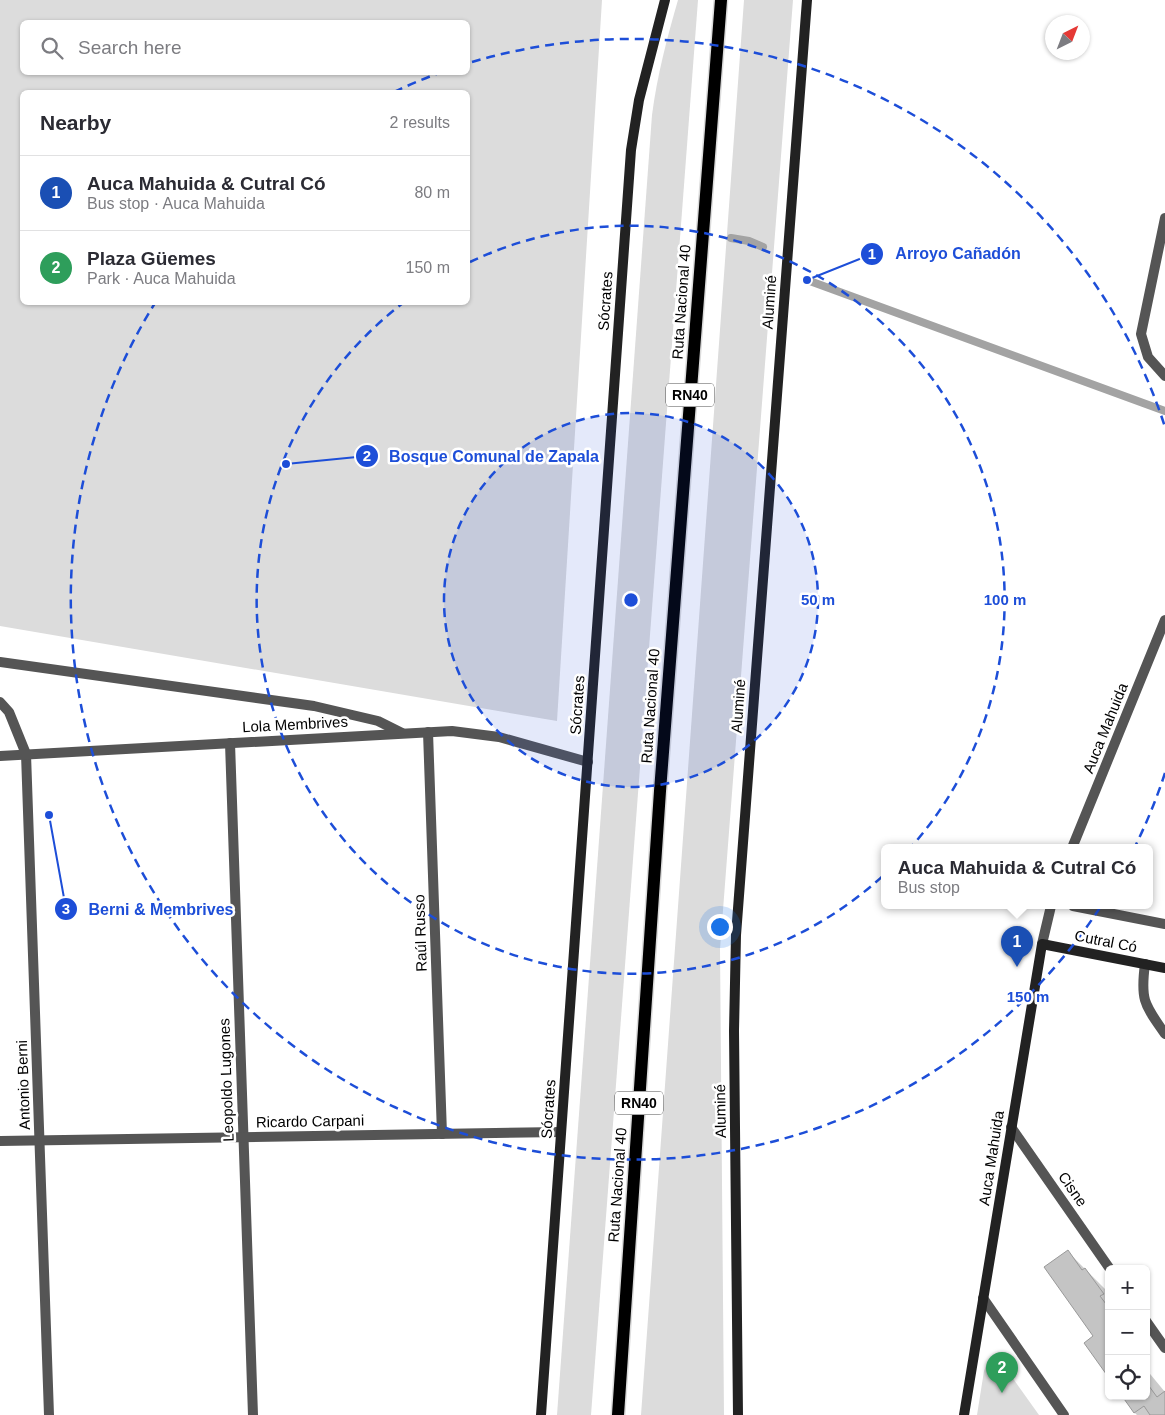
<!DOCTYPE html>
<html lang="en">
<head>
<meta charset="utf-8">
<style>
	:root { --surface:#fff; --page:#f7f7f7; --text:#2b2b33; --muted:#7c7c81; --line:#e1e1e2; --accent:#000 }
	body { margin:0; font-family:Arial,sans-serif; background:var(--page); color:var(--text) }
	.controls { position:absolute; right:15px; bottom:15px; display:grid; overflow:hidden; border-radius:8px; box-shadow:0 1px 4px #0004 }
	.controls button { width:45px; height:45px; display:grid; place-items:center; padding:0; border:0; border-bottom:1px solid var(--line); background:var(--surface); color:var(--text); font:25px sans-serif }
	.compass { position:absolute; left:1045px; top:15px; width:45px; height:45px; border-radius:50%; background:var(--surface); box-shadow:0 1px 4px #0004; rotate:42deg }
	.you { position:absolute; left:719px; top:926px; width:18px; height:18px; margin:-12px; border:4px solid #fff; border-radius:50%; background:#1a73e8; box-shadow:0 0 0 8px #1a73e833 }
	.badge { display:grid; place-items:center; width:32px; height:32px; border-radius:50%; background:var(--accent); color:#fff; font-size:16px; font-weight:700 }
	.pin { position:absolute; translate:-50% -41px; filter:drop-shadow(0 1px 2px #0008) }
	.pin::after { content:''; position:absolute; top:26px; width:18px; height:15px; background:inherit; clip-path:polygon(0 0,100% 0,50% 100%) }
	.popup { position:absolute; left:881px; top:844px; width:272px; height:65px; box-sizing:border-box; display:grid; place-content:center; border-radius:8px; background:var(--surface); filter:drop-shadow(0 1px 4px #0005); font-size:16px; white-space:nowrap; color:var(--muted) }
	.popup b { font-size:19px; color:var(--text) }
	.popup::after { content:''; position:absolute; left:50%; top:100%; margin-left:-10px; border:10px solid transparent; border-top-color:var(--surface) }
	.list { margin:0; padding:0; list-style:none }
	h2 { display:flex; justify-content:space-between; align-items:center; height:65px; margin:0; padding:0 20px; font-size:21px }
	h2 small { font-size:16px; font-weight:400; color:var(--muted) }
	.list li { display:grid; grid-template-columns:32px 1fr auto; gap:15px; align-items:center; box-sizing:border-box; height:75px; padding:0 20px; border-top:1px solid var(--line) }
	.list b { display:block; font-size:19px; white-space:nowrap }
	.list p { margin:0; font-size:16px; white-space:nowrap; color:var(--muted) }
	.list em { font-size:16px; font-style:normal; color:var(--muted) }
	.icon { flex:none; width:28px; height:28px; fill:none; stroke:currentColor; stroke-width:2; stroke-linecap:round; stroke-linejoin:round }
	.map { position:relative; flex:none; width:1165px; height:1415px; overflow:hidden }
	.search { position:absolute; background:var(--surface); box-shadow:0 1px 4px #0004; left:20px; top:20px; width:450px; height:55px; display:flex; align-items:center; gap:12px; box-sizing:border-box; padding:0 18px; border-radius:8px; color:var(--muted); font-size:19px }
	.panel { position:absolute; background:var(--surface); box-shadow:0 1px 4px #0004; left:20px; top:90px; width:450px; height:215px; border-radius:8px }
	.map>svg:first-child { display:block }
</style>
</head>
<body>
<div class="map">
<svg width="1165" height="1415" viewBox="0 0 1165 1415">
	<rect width="100%" height="100%" fill="#fff"/>
	<g fill="#dcdcdc" fill-rule="evenodd">
		<path d="M0,0h602l-45,721 -557,-95zM22,22h446v50h-446zM468,92v210h-446v-210z"/>
		<path d="M678,0h20l-107,1415h-34l95,-1300c5,-39 15,-77 26,-115z"/>
		<polygon points="744,0 793,0 720,949 724,1415 641,1415"/>
		<polygon points="993,1361 997,1361 1004,1366 1039,1415 977,1415 984,1371 986,1366"/>
	</g>
	<g fill="#0003">
		<polygon points="1068,1252 1109,1293 1109,1376 1095,1337"/>
		<polygon points="1146,1369 1165,1392 1165,1415 1137,1415 1134,1412 1146,1396"/>
	</g>
	<g fill="none" stroke-linecap="round" stroke-linejoin="round">
		<g stroke="#a3a3a3" stroke-width="8">
			<polyline points="731,238 749,241 763,247"/>
			<polyline points="807,280 1165,411"/>
		</g>
	</g>
	<g fill="#c4c4c4" stroke="#999">
		<polygon points="1068,1250 1082,1270 1085,1268 1104,1294 1100,1296 1109,1308 1109,1325 1107,1327 1109,1329 1109,1378 1084,1343 1093,1336 1044,1267"/>
		<polygon points="1146,1382 1157,1397 1165,1391 1165,1415 1150,1415 1144,1406 1134,1413 1122,1396 1146,1396"/>
	</g>
	<g fill="none" stroke-linecap="round" stroke-linejoin="round">
		<g stroke="#dbdbdb" stroke-width="15">
			<polyline id="primary" points="618,1415 660,791 721,0"/>
		</g>
		<polyline stroke="#555" stroke-width="10" points="1165,218 1141,334 1148,357 1165,376"/>
		<g stroke="#555" stroke-width="10">
			<polyline points="0,662 314,706 378,721 402,733"/>
			<polyline points="0,702 9,712 26,754 49,1415"/>
			<polyline points="428,732 442,1134"/>
			<polyline points="230,743 253,1415"/>
			<polyline points="0,756 452,731 499,737 588,762"/>
			<polyline points="1072,848 1165,620"/>
			<polyline points="1073,906 1165,924"/>
			<polyline points="1042,944 1051,906"/>
			<path d="M1145,964c-5,37 0,41 20,70"/>
			<polyline points="1011,1127 1110,1269"/>
			<polyline points="0,1141 561,1132"/>
			<polyline points="983,1298 1064,1415"/>
			<polyline points="1146,1321 1165,1348"/>
		</g>
		<g stroke="#222" stroke-width="10">
			<polyline points="541,1415 631,150 639,100 665,0"/>
			<polyline points="738,1415 734,1031 736,935 807,0"/>
			<polyline points="964,1415 1042,944 1165,968"/>
		</g>
		<use href="#primary" stroke="#000" stroke-width="12"/>
	</g>
	<circle cx="631" cy="600" r="187" fill="#1d4ed8" fill-opacity=".12"/>
	<g fill="none" stroke="#1d4ed8" stroke-width="2.5" stroke-dasharray="9 6">
		<circle cx="631" cy="600" r="187"/>
		<path d="M470 262A374 374 0 1 1 403 303"/>
		<path d="M1165 773A561 561 0 1 1 155 303M394 92A561 561 0 0 1 439 73M472 62A561 561 0 0 1 1165 427"/>
	</g>
	<g text-anchor="middle" dominant-baseline="central" stroke-width="5" stroke-linejoin="round" paint-order="stroke">
		<g fill="#fff" stroke="#4c4c4c" stroke-width="1">
			<rect x="666" y="383.5" width="48" height="23" rx="4"/>
			<rect x="615" y="1091.5" width="48" height="23" rx="4"/>
		</g>
		<g font-size="14" font-weight="bold" fill="#000">
			<text x="690" y="395">RN40</text>
			<text x="639" y="1103">RN40</text>
		</g>
		<g font-size="15" fill="#000" stroke="#fff">
			<text transform="translate(605 301) rotate(-86)">Sócrates</text>
			<text transform="translate(681 302) rotate(-86)">Ruta Nacional 40</text>
			<text transform="translate(769 302) rotate(-86)">Aluminé</text>
			<text transform="translate(577 705) rotate(-86)">Sócrates</text>
			<text transform="translate(650 706) rotate(-86)">Ruta Nacional 40</text>
			<text transform="translate(738 706) rotate(-86)">Aluminé</text>
			<text transform="translate(295 724) rotate(-3)">Lola Membrives</text>
			<text transform="translate(1105 728) rotate(-68)">Auca Mahuida</text>
			<text transform="translate(420 933) rotate(-92)">Raúl Russo</text>
			<text transform="translate(1106 941) rotate(11)">Cutral Có</text>
			<text transform="translate(226 1080) rotate(-92)">Leopoldo Lugones</text>
			<text transform="translate(23 1085) rotate(-92)">Antonio Berni</text>
			<text transform="translate(548 1109) rotate(-86)">Sócrates</text>
			<text transform="translate(720 1111) rotate(-91)">Aluminé</text>
			<text transform="translate(310 1121) rotate(-1)">Ricardo Carpani</text>
			<text transform="translate(991 1158) rotate(-81)">Auca Mahuida</text>
			<text transform="translate(617 1185) rotate(-86)">Ruta Nacional 40</text>
			<text transform="translate(1073 1189) rotate(55)">Cisne</text>
		</g>
	</g>
	<circle cx="631" cy="600" r="8" fill="#1d4ed8" stroke="#fff" stroke-width="2.5"/>
	<g font-size="15" text-anchor="middle" font-weight="bold" fill="#1d4ed8" stroke="#fff" stroke-width="5" stroke-linejoin="round" paint-order="stroke">
		<text x="818" y="605">50 m</text>
		<text x="1005" y="605">100 m</text>
		<text x="1028" y="1002">150 m</text>
	</g>
	<path fill="none" stroke="#1d4ed8" stroke-width="2" d="M807 280L872 254M286 464L367 456M49 815L66 909"/>
	<g fill="#1d4ed8" stroke="#fff" stroke-width="2">
		<circle cx="807" cy="280" r="5"/>
		<circle cx="286" cy="464" r="5"/>
		<circle cx="49" cy="815" r="5"/>
		<circle cx="872" cy="254" r="12"/>
		<circle cx="367" cy="456" r="12"/>
		<circle cx="66" cy="909" r="12"/>
	</g>
	<g font-size="15" text-anchor="middle" font-weight="bold" fill="#fff">
		<text x="872" y="259">1</text>
		<text x="367" y="461">2</text>
		<text x="66" y="914">3</text>
	</g>
	<g font-size="16" text-anchor="middle" font-weight="bold" fill="#1d4ed8" stroke="#fff" stroke-width="5" stroke-linejoin="round" paint-order="stroke">
		<text x="958" y="259">Arroyo Cañadón</text>
		<text x="494" y="462">Bosque Comunal de Zapala</text>
		<text x="161" y="915">Berni &amp; Membrives</text>
	</g>
</svg>
<div class="controls">
<button>+</button>
<button>−</button>
<button><svg class="icon" aria-label="locate" viewBox="0 0 24 24"><circle cx="12" cy="12" r="6"/><path d="M12 2v4M12 18v4M2 12h4M18 12h4"/></svg></button>
</div>
<svg class="compass" viewBox="-18 -18 36 36"><path d="M0-13l5 13h-10z" fill="#e53935"/><path d="M0 13l5-13h-10z" fill="#7c7c81"/></svg>
<div class="you"></div>
<div class="pin badge" style="left:1017px;top:967px;background:#1a4fb4">1</div>
<div class="popup"><b>Auca Mahuida &amp; Cutral Có</b>Bus stop</div>
<div class="pin badge" style="left:1002px;top:1393px;background:#2e9e5b">2</div>
<div class="search"><svg class="icon" aria-label="search" viewBox="0 0 24 24"><circle cx="10" cy="10" r="6"/><path d="M15 15l6 6"/></svg>Search here</div>
<section class="panel">
<h2>Nearby<small>2 results</small></h2>
<ul class="list">
<li><span class="badge" style="background:#1a4fb4">1</span><div><b>Auca Mahuida &amp; Cutral Có</b><p>Bus stop · Auca Mahuida</p></div><em>80 m</em></li>
<li><span class="badge" style="background:#2e9e5b">2</span><div><b>Plaza Güemes</b><p>Park · Auca Mahuida</p></div><em>150 m</em></li>
</ul>
</section>
</div>
</body>
</html>
